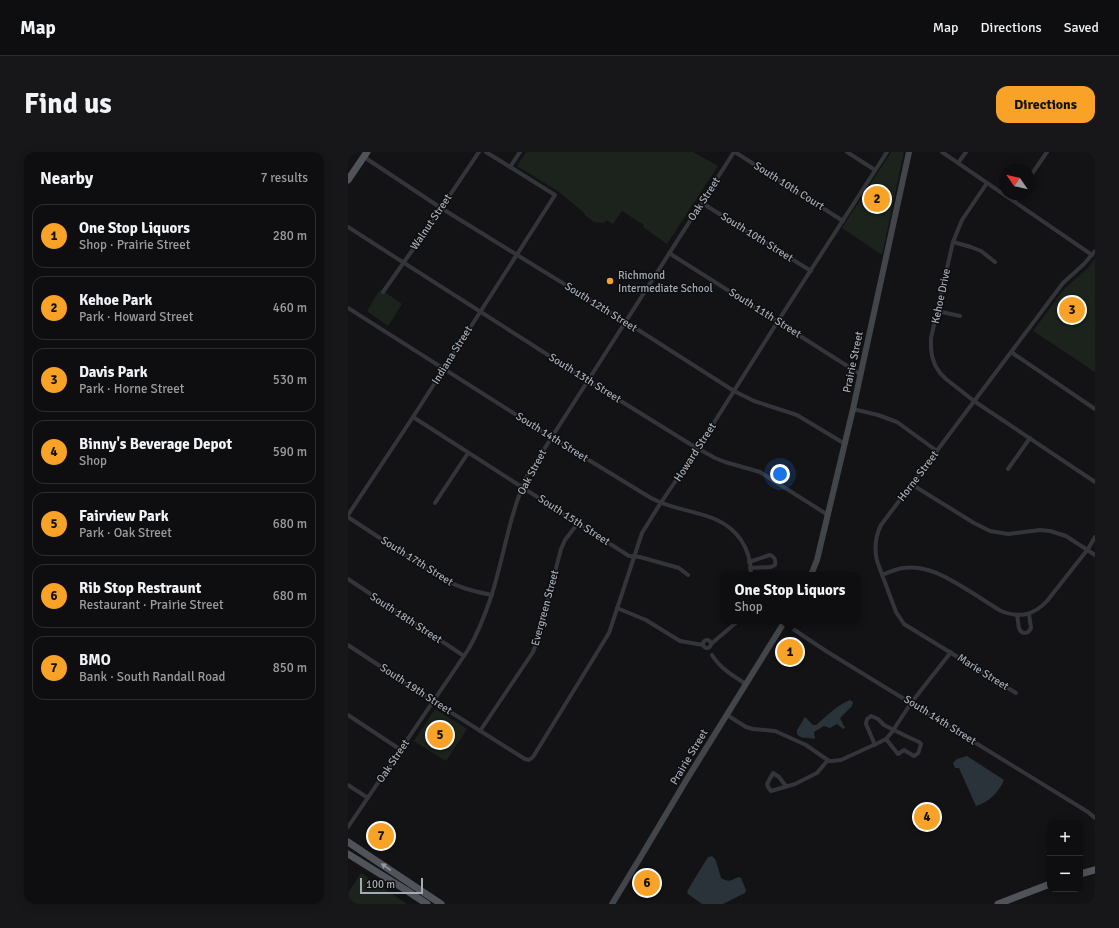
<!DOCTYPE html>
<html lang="en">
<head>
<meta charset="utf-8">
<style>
	:root { --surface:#0e0e10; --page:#171719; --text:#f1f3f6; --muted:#9b9c9f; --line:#2e2e30; --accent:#f8a328 }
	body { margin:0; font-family:Signika,sans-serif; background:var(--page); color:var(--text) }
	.controls { position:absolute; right:12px; bottom:12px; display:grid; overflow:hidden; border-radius:8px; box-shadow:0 2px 10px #0003 }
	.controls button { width:36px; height:36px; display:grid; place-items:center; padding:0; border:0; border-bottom:1px solid var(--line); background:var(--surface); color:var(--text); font:20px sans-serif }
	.compass { position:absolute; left:651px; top:12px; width:36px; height:36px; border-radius:50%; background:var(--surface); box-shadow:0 2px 10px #0003; rotate:304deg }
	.scale { position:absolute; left:12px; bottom:10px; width:63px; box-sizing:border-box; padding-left:4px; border:2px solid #a4abb6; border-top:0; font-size:11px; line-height:14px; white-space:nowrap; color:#a4abb6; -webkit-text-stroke:3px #0e0e10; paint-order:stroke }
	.you { position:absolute; left:432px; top:322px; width:14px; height:14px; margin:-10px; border:3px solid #fff; border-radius:50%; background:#1a73e8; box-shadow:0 0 0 6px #1a73e833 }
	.badge { display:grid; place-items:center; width:26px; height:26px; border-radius:50%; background:var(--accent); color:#111; font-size:13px; font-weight:700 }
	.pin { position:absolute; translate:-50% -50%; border:2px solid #fff; box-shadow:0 1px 4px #0006 }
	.popup { position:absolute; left:372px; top:420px; width:140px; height:52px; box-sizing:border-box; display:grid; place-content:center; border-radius:8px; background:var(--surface); filter:drop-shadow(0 1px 3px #0005); font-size:13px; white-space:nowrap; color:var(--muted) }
	.popup b { font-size:15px; color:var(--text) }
	.popup::after { content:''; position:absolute; left:50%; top:100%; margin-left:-8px; border:8px solid transparent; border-top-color:var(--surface) }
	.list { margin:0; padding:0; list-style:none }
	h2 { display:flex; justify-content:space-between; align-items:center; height:52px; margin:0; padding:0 16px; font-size:17px }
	h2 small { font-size:13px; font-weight:400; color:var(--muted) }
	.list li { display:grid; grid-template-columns:26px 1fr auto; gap:12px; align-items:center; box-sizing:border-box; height:64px; margin:0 8px 8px; padding:0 8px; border:1px solid var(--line); border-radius:12px }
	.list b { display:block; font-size:15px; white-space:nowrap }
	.list p { margin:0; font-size:13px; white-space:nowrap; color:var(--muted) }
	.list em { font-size:13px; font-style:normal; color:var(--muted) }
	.map { position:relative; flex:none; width:747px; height:752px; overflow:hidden; border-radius:12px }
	header { display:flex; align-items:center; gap:24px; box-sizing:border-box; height:56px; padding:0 20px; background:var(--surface); border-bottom:1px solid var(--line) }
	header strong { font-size:19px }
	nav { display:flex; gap:22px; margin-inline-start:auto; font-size:14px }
	.intro { display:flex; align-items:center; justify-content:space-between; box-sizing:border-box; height:96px; padding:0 24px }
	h1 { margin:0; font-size:28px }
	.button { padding:10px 18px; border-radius:12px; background:var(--accent); color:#111; font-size:14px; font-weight:700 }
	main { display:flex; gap:24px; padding:0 24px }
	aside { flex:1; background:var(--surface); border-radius:12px; box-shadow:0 2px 10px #0003 }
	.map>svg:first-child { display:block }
</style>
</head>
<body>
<header>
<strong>Map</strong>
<nav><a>Map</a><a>Directions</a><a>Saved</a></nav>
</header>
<div class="intro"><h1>Find us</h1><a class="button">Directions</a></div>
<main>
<aside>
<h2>Nearby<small>7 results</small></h2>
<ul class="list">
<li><span class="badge">1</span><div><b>One Stop Liquors</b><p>Shop · Prairie Street</p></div><em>280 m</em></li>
<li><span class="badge">2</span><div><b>Kehoe Park</b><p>Park · Howard Street</p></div><em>460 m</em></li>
<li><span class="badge">3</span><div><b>Davis Park</b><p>Park · Horne Street</p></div><em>530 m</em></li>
<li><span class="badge">4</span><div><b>Binny's Beverage Depot</b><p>Shop</p></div><em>590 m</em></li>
<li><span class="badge">5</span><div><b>Fairview Park</b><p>Park · Oak Street</p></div><em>680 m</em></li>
<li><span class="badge">6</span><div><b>Rib Stop Restraunt</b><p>Restaurant · Prairie Street</p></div><em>680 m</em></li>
<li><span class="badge">7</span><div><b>BMO</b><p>Bank · South Randall Road</p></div><em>850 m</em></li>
</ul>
</aside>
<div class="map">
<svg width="747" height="752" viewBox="0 0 747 752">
	<rect width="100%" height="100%" fill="#131315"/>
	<g fill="#1b231c">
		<polygon points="178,0 345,0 370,14 319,92 295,75 296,73 274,59 265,72 258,68 256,71 246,70 237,63 237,62 234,59 211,40 169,14"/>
		<polygon points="543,0 556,0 534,103 494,76"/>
		<polygon points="747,107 747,220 685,179 716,137 740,116"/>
		<polygon points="34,138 54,152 40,174 19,159 30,141"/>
		<polygon points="87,557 119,577 98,609 66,589"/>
		<polygon points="13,721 59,752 0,752 0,741"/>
	</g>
	<g fill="#293339">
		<path d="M502,548l3,2 -1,4 -12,12 5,10 -2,1 -6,-5 -7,4 -6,-2 -10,6 1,7c-7,-2 -13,1 -18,-5v-4l8,-13 8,8h3c11,-9 21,-20 34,-25z"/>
		<path d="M619,604l37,24c-5,12 -15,22 -28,26l-17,-38h-4l-2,-5 4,-4z"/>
		<path d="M364,704l3,3 1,2 5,17c9,5 10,2 18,-1l2,1 5,12 -1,3 -22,11h-21l-14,-10 -1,-2 2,-4 19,-31z"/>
	</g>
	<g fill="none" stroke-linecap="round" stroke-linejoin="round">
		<g stroke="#34353a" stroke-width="4">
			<polyline points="387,0 495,69"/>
			<polyline points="499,0 527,18"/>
			<polyline points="594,0 744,103"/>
			<polyline points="16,5 93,56 281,172 386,239 406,249 449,263 497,292"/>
			<polyline points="610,11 618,0"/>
			<polyline points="162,15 172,0"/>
			<polyline points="681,26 699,0"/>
			<polyline points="639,31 614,68 605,90 583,186 583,196 584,204 587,213 592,221 598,227 626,249 747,330"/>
			<polyline points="666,49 670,42"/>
			<polyline points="354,51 463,119"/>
			<polyline points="0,75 239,228 342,292 367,306 377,310 412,320 480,363"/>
			<polyline points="605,90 623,95 633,99 647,110"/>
			<polyline points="321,101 512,222"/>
			<polyline points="35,140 75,83 131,0"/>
			<path d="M0,156l203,129 100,61c30,17 69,11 90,42 7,10 10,23 10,35"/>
			<polyline points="589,159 612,164"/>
			<polyline points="663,200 747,257"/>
			<polyline points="505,257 530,263 549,270 589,299"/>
			<polyline points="65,265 281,404 292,405 331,416 340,423"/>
			<polyline points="660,317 682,286"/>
			<polyline points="563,332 626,371 642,379 660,382 692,378 702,379 718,384 747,403"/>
			<polyline points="87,351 120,301"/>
			<polyline points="0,363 65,265 207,43 138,0"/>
			<path d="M0,365l91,60c19,10 32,14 53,18"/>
			<path d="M401,410l21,-7c5,2 6,5 5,10l-4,2 -21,1"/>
			<path d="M534,423c7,-3 14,-6 21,-7 24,-3 43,9 63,21 12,7 23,15 35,22 18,7 32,5 46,-10l41,-52 7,-12"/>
			<polyline points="0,427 116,504"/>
			<polyline points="269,456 298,468 332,489 355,493"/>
			<path d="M669,463c1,4 1,9 2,13 3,8 10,5 12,0l-2,-14"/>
			<polyline points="436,471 478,499 740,660 747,666"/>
			<circle cx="359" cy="492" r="4"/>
			<polyline points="363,492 390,469"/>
			<polyline points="0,493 85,549 177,607 181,608 185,605 261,481 294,381 312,352 350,296 430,169 539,0"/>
			<path d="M364,503c8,13 21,21 34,29"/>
			<path d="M668,541l-112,-69 -8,-12 -19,-51c-3,-13 -2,-24 4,-36l182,-242 21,-19 11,-13"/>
			<polyline points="0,563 53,598"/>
			<polyline points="379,563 398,575 405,577 427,579 458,593 481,609 484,609 493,608 530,591 538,587 544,580 563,551 603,500"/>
			<polyline points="132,579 185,500 189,489 213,397 217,388 230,371"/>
			<path d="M527,593l-9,-21 1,-5 4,-3 7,3 6,6 22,11 13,6 2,2c-2,5 -1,10 -7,12l-10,-6 -6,4 -12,-15"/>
			<polyline points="0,633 20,646"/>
			<polyline points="438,634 431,625 425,621 419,632 420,635 423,639 447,632 469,621 480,608"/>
			<path d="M0,675l120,-177c10,-17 17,-35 23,-53 13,-40 18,-82 36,-121l207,-324"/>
		</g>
		<g stroke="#42454a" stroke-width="6">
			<polyline points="463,423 469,408 505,257 561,0"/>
			<polyline points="264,752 292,706 339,627 437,469"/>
		</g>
		<g stroke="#505359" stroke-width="7">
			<polyline points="0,28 19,0"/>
			<polyline points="0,690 93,752"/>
			<polyline points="0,702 58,738 79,752"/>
			<polyline points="732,722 747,718"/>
			<polyline points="650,752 702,732"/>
		</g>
	</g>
	<defs><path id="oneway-solid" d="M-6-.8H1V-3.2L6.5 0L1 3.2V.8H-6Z"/></defs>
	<use fill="#9399a3" href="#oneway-solid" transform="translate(38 715) rotate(-145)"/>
	<circle fill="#f8a328" stroke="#0e0e10" stroke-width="1.5" cx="262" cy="129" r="4"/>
	<g text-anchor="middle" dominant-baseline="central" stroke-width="3" stroke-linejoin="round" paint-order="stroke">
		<g font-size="11" fill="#a4abb6" stroke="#0e0e10">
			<text transform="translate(441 34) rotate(32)">South 10th Court</text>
			<text transform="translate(356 47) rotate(-57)">Oak Street</text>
			<text transform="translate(83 70) rotate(-56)">Walnut Street</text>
			<text transform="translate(409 85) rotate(32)">South 10th Street</text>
			<text transform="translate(593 144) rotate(-78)">Kehoe Drive</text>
			<text transform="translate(253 155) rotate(32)">South 12th Street</text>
			<text transform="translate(417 161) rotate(32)">South 11th Street</text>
			<text transform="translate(104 203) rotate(-58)">Indiana Street</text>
			<text transform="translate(505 210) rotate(-78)">Prairie Street</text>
			<text transform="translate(237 226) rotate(32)">South 13th Street</text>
			<text transform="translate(204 285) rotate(32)">South 14th Street</text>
			<text transform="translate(347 300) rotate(-57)">Howard Street</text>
			<text transform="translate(184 320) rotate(-62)">Oak Street</text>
			<text transform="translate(570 324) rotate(-53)">Horne Street</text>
			<text transform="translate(226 368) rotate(33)">South 15th Street</text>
			<text transform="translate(69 409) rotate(32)">South 17th Street</text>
			<text transform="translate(197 456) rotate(-75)">Evergreen Street</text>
			<text transform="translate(58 466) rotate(33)">South 18th Street</text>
			<text transform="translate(635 520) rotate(32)">Marie Street</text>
			<text transform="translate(68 537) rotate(33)">South 19th Street</text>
			<text transform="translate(592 568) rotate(32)">South 14th Street</text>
			<text transform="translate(341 605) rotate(-59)">Prairie Street</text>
			<text transform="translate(45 609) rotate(-56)">Oak Street</text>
		</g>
		<g font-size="11" fill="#a4abb6" stroke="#0e0e10" text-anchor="start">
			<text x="270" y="123">Richmond<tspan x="270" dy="13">Intermediate School</tspan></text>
		</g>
	</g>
</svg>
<div class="controls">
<button>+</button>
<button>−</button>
</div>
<svg class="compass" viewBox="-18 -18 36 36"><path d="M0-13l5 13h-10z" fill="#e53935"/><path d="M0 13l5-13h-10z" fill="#9b9c9f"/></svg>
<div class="scale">100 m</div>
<div class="you"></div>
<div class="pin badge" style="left:442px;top:500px">1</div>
<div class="popup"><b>One Stop Liquors</b>Shop</div>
<div class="pin badge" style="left:529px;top:47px">2</div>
<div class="pin badge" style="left:724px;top:158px">3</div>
<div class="pin badge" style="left:579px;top:665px">4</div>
<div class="pin badge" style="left:92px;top:583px">5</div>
<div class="pin badge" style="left:299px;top:731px">6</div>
<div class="pin badge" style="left:33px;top:684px">7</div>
</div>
</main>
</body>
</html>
